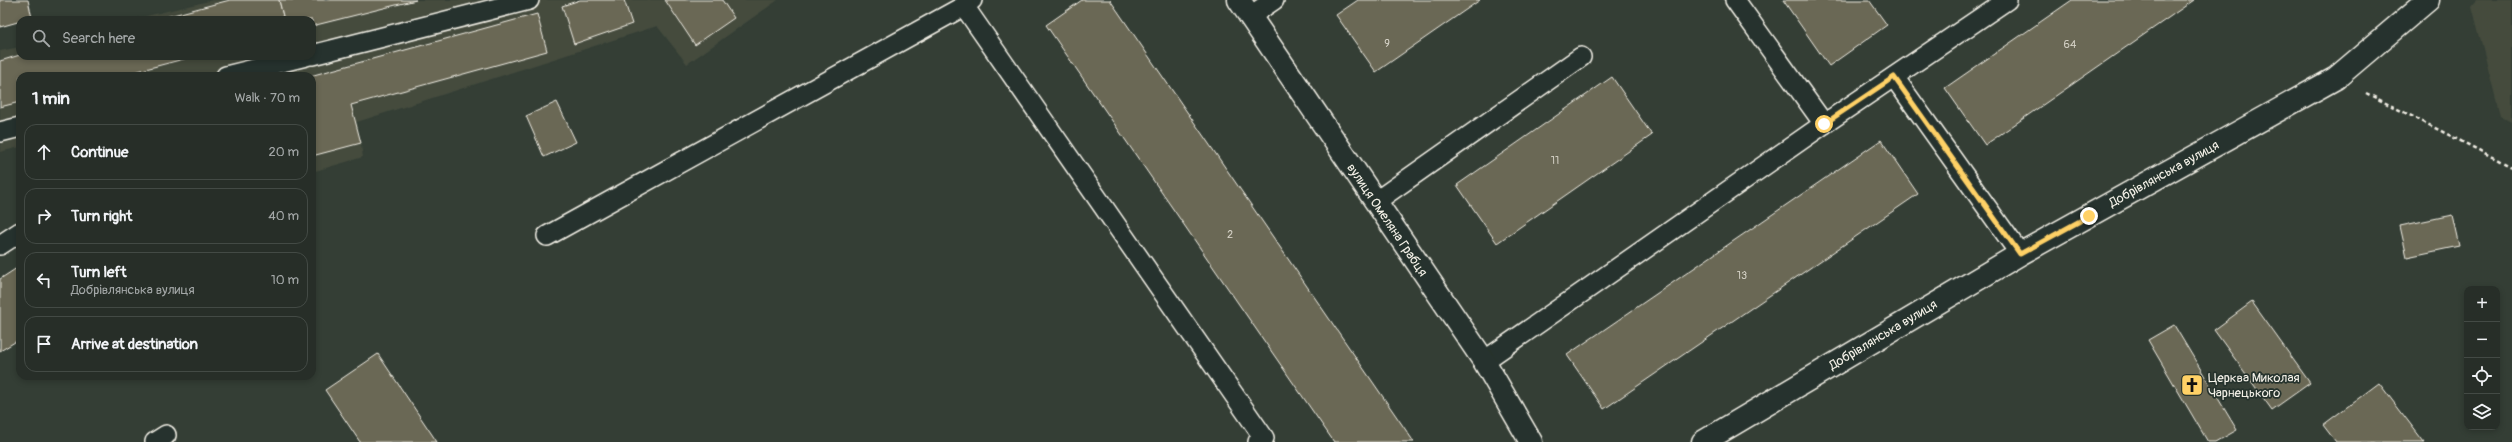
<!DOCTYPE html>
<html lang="en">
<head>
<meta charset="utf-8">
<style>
	:root { --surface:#272e28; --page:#333a34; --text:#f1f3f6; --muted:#a4a8a8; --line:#434a45 }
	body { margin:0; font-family:Pangolin,sans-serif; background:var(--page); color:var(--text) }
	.controls { position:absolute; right:12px; bottom:12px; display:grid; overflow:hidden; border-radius:8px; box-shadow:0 2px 6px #0003 }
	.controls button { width:36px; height:36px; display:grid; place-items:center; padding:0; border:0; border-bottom:1px solid var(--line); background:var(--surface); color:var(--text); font:20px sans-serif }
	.stop { position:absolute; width:12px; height:12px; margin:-9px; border:3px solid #ffd166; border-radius:50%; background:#fff }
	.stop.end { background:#ffd166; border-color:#fff; box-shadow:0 1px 4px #0008 }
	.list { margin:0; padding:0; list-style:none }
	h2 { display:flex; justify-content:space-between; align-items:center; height:52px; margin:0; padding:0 16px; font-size:17px }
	h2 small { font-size:13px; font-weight:400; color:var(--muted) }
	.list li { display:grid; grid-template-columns:26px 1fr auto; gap:12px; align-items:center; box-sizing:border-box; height:56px; margin:0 8px 8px; padding:0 8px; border:1px solid var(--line); border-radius:12px }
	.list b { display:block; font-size:15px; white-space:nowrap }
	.list p { margin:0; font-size:13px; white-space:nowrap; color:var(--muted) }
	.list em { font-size:13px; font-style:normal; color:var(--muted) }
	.icon { flex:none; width:22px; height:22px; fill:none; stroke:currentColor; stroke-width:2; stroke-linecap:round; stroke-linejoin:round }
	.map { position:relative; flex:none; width:2512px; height:442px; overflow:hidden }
	.search { position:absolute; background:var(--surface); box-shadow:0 2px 6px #0003; left:16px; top:16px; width:300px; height:44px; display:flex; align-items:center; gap:10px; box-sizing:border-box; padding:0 14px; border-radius:12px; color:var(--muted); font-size:15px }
	.panel { position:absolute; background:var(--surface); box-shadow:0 2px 6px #0003; left:16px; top:72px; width:300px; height:308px; border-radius:12px }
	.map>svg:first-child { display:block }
</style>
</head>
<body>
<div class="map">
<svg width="2512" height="442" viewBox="0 0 2512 442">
	<rect width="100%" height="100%" fill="#343e35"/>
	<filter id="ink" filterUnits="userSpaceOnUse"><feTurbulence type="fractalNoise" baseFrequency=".025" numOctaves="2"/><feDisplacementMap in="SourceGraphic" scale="8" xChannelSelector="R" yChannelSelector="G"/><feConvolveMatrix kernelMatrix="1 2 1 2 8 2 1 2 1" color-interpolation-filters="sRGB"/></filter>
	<g filter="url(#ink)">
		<g fill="#444b3e">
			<polygon points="213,0 778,0 687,64 657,26 357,122 363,157 312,172 312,76 20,76 20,147 0,152 0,51 20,47 20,56 312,56 312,20 130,20"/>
			<polygon points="2477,0 2512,0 2512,122 2500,115 2472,6"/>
		</g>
		<g fill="#6a6854" stroke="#f4f1e8">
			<polygon points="0,0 28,0 32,18 0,27"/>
			<polygon points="230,0 279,0 284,20 154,20"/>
			<polygon points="279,0 416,0 312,26 312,20 284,20"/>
			<polygon points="580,0 624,0 632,24 574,44 562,6"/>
			<polygon points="665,0 722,0 734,18 695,45"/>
			<polygon points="1082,0 1110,0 1414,442 1334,442 1046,25"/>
			<polygon points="1358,0 1480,0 1376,72 1336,15"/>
			<polygon points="1783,0 1869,0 1887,25 1829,66"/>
			<polygon points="2072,0 2194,0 1985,145 1945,88"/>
			<polygon points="537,14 547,51 351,105 361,143 312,156 312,76 310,76"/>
			<polygon points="20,55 20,56 195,56 119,76 20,76 20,102 0,107 0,61"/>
			<polygon points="1612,77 1652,135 1497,243 1457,185"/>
			<polygon points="557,102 576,142 544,157 526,116"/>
			<polygon points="1881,140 1918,194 1604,409 1567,355"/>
			<polygon points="2452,215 2459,246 2407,257 2400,226"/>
			<polygon points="20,266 20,339 0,351 0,279"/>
			<polygon points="2252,302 2310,383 2272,410 2214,330"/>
			<polygon points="2174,325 2237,430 2216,442 2208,442 2148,340"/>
			<polygon points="378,354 437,442 360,442 325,390"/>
			<polygon points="2379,383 2424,442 2336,442 2323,425"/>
		</g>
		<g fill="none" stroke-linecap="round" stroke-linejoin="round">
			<g stroke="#f4f1e8" stroke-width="22">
				<g id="lane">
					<polyline points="972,0 964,6 1264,438 1258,442"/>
					<polyline points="1735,0 1824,124"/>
					<polyline points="1249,17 1274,0"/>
					<polyline points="312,55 529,0"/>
					<polyline points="226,76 306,56"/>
					<polyline points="1894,77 2020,254"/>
					<polyline points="0,132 20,127"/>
					<polyline points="1375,202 1581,57"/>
					<polyline points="547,236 964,6"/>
					<polyline points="0,245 20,232"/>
					<polyline points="1484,361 1824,124 2007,0"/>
					<polyline points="155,442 166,435"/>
				</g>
			</g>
			<g stroke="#f4f1e8" stroke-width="25">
				<polyline id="street" points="1239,0 1484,361 1531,442"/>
			</g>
			<g stroke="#f4f1e8" stroke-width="25">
				<polyline id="secondary" points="1703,442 2020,254 2336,78 2428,0"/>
			</g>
			<polyline stroke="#f4f1e8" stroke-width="2.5" stroke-dasharray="4 3" stroke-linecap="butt" points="2366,93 2512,167"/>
			<use href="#lane" stroke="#26332d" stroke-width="19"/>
			<use href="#street" stroke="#26332d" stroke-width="22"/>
			<use href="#secondary" stroke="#26332d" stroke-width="22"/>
		</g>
	</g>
	<g fill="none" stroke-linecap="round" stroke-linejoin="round" filter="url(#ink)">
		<polyline stroke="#ffd166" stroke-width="5" points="1824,124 1894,77 2020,254 2089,216"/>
	</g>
	<defs>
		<g id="church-square" transform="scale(1.15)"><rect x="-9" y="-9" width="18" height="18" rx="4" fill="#ffd166" stroke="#26332d"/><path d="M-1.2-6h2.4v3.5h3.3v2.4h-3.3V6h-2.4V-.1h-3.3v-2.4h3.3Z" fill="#111"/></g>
	</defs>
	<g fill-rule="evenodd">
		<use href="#church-square" x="2192" y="385"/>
	</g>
	<g text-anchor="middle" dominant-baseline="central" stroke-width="3.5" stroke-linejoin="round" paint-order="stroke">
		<g font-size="11" fill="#d2cfc3">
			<text x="1387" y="43">9</text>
			<text x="2070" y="44">64</text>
			<text x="1555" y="160">11</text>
			<text x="1230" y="234">2</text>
			<text x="1742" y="275">13</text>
		</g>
		<g font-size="13" fill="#f4f1e8" stroke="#26332d">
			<text transform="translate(2164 174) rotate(-29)">Добрівлянська вулиця</text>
			<text transform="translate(1387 220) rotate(56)">вулиця Омеляна Грабця</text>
			<text transform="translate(1883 335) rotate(-31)">Добрівлянська вулиця</text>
		</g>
		<g font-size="13" fill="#f4f1e8" stroke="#26332d" text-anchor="start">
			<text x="2208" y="378">Церква Миколая<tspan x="2208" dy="15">Чарнецького</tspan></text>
		</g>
	</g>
</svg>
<div class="controls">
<button>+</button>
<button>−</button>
<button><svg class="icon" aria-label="locate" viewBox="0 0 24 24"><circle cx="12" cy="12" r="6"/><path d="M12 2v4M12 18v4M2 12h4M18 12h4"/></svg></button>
<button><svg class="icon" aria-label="layers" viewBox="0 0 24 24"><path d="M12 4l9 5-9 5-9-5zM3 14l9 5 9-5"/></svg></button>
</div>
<div class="stop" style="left:1824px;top:124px"></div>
<div class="stop end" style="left:2089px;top:216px"></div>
<div class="search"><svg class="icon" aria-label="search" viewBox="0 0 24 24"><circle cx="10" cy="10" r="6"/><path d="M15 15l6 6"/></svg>Search here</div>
<section class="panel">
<h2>1 min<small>Walk · 70 m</small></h2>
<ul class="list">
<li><svg class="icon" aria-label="ahead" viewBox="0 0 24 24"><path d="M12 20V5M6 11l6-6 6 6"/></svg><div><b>Continue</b></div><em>20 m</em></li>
<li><svg class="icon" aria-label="right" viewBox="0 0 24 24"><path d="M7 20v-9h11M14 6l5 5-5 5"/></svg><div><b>Turn right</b></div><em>40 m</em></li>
<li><svg class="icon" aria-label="left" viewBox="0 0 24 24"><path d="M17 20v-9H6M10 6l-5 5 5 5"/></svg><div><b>Turn left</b><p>Добрівлянська вулиця</p></div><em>10 m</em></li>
<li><svg class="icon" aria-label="arrive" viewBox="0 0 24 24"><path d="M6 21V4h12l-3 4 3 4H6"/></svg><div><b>Arrive at destination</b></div></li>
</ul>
</section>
</div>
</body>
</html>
